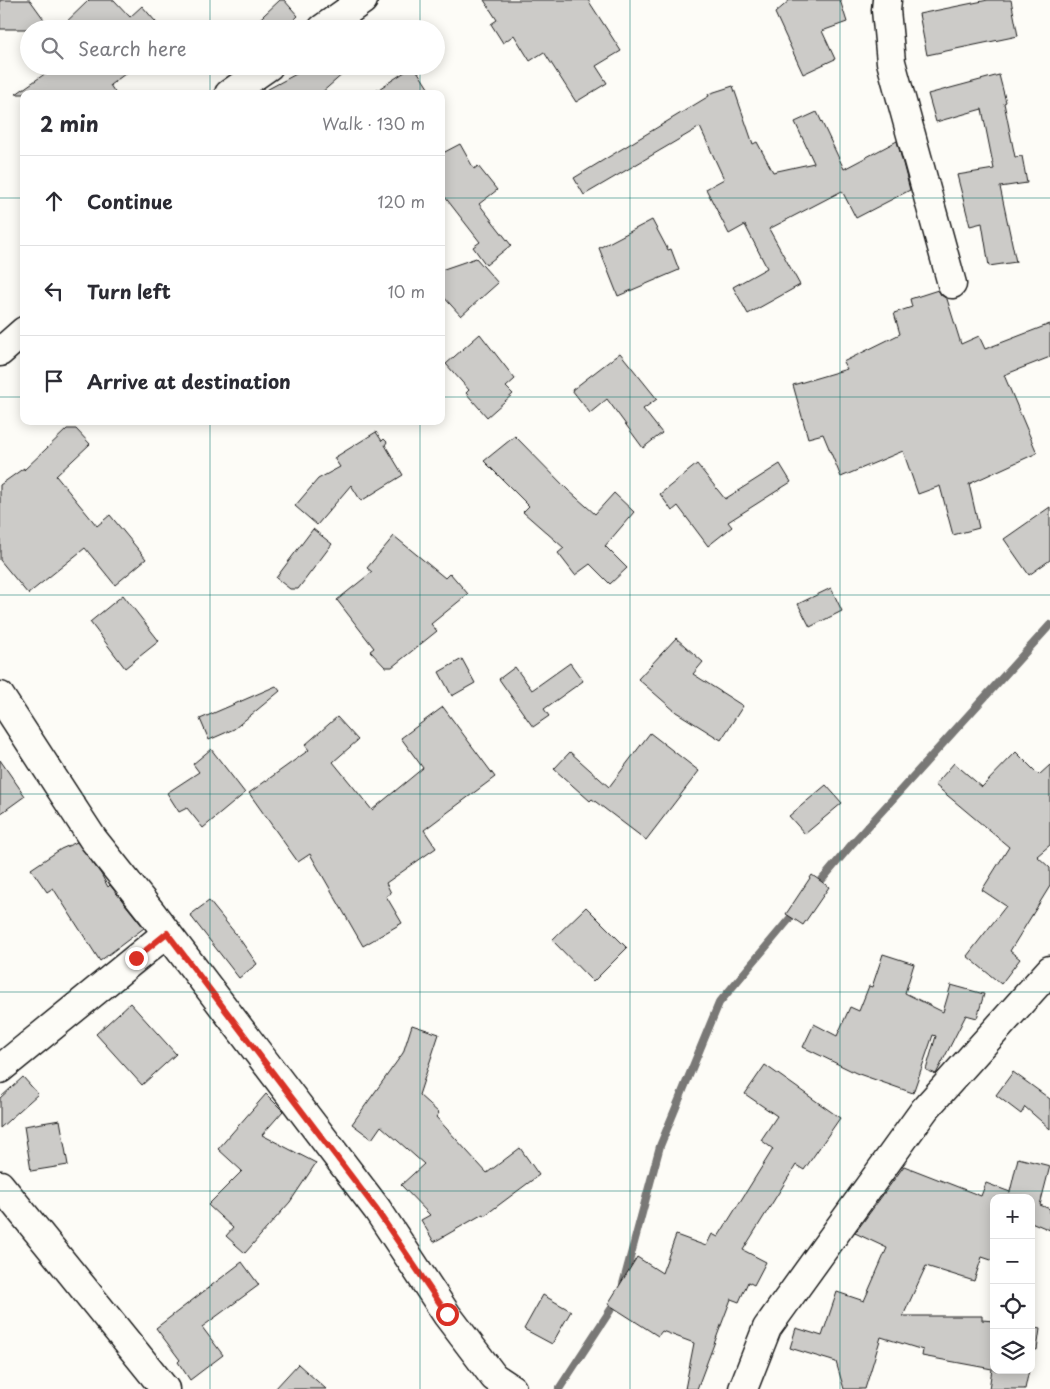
<!DOCTYPE html>
<html lang="en">
<head>
<meta charset="utf-8">
<style>
	:root { --surface:#fff; --page:#f2f2f3; --text:#2b2b33; --muted:#7c7c81; --line:#e1e1e2 }
	body { margin:0; font-family:"Playpen Sans",sans-serif; background:var(--page); color:var(--text) }
	.controls { position:absolute; right:15px; bottom:15px; display:grid; overflow:hidden; border-radius:10px; box-shadow:0 2px 12px #0003 }
	.controls button { width:45px; height:45px; display:grid; place-items:center; padding:0; border:0; border-bottom:1px solid var(--line); background:var(--surface); color:var(--text); font:25px sans-serif }
	.stop { position:absolute; width:15px; height:15px; margin:-11px; border:4px solid #d93025; border-radius:50%; background:#fff }
	.stop.end { background:#d93025; border-color:#fff; box-shadow:0 1px 5px #0008 }
	.list { margin:0; padding:0; list-style:none }
	h2 { display:flex; justify-content:space-between; align-items:center; height:65px; margin:0; padding:0 20px; font-size:21px }
	h2 small { font-size:16px; font-weight:400; color:var(--muted) }
	.list li { display:grid; grid-template-columns:32px 1fr auto; gap:15px; align-items:center; box-sizing:border-box; height:90px; padding:0 20px; border-top:1px solid var(--line) }
	.list b { display:block; font-size:19px; white-space:nowrap }
	.list em { font-size:16px; font-style:normal; color:var(--muted) }
	.icon { flex:none; width:28px; height:28px; fill:none; stroke:currentColor; stroke-width:2; stroke-linecap:round; stroke-linejoin:round }
	.map { position:relative; flex:none; width:1050px; height:1389px; overflow:hidden }
	.search { position:absolute; background:var(--surface); box-shadow:0 2px 12px #0003; left:20px; top:20px; width:425px; height:55px; display:flex; align-items:center; gap:12px; box-sizing:border-box; padding:0 18px; border-radius:28px; color:var(--muted); font-size:19px }
	.panel { position:absolute; background:var(--surface); box-shadow:0 2px 12px #0003; left:20px; top:90px; width:425px; height:335px; border-radius:10px }
	.map>svg:first-child { display:block }
</style>
</head>
<body>
<div class="map">
<svg width="1050" height="1389" viewBox="0 0 1050 1389">
	<rect width="100%" height="100%" fill="#fdfcf7"/>
	<filter id="ink" filterUnits="userSpaceOnUse"><feTurbulence type="fractalNoise" baseFrequency=".02" numOctaves="2"/><feDisplacementMap in="SourceGraphic" scale="10" xChannelSelector="R" yChannelSelector="G"/><feConvolveMatrix kernelMatrix="1 2 1 2 8 2 1 2 1" color-interpolation-filters="sRGB"/></filter>
	<g filter="url(#ink)">
		<g fill="none" stroke-linecap="round" stroke-linejoin="round">
			<g stroke="#797876" stroke-width="8">
				<polyline points="815,888 852,844 1050,625"/>
				<polyline points="623,1284 660,1146 719,1003 796,911"/>
				<polyline points="559,1389 617,1300"/>
			</g>
		</g>
		<g fill="#cccbc8" stroke="#1c1c1c">
			<polygon points="0,0 30,0 51,29 0,29"/>
			<polygon points="89,0 114,0 130,17 142,6 162,29 59,29"/>
			<polygon points="280,0 284,0 298,16 284,29 249,29"/>
			<polygon points="484,0 588,0 621,51 596,66 607,83 576,102 544,52 530,61 514,35 503,43 491,24 497,20"/>
			<polygon points="790,0 840,0 847,22 822,31 835,59 803,74 775,13"/>
			<polygon points="988,0 1011,0 1018,36 927,55 919,14"/>
			<polygon points="56,66 136,66 110,85 116,94 16,94"/>
			<polygon points="311,66 352,66 320,94 259,94"/>
			<polygon points="414,66 432,94 371,94"/>
			<polygon points="999,75 1006,102 1004,103 1015,157 1022,156 1027,183 1000,187 1016,262 989,266 982,223 970,226 957,175 994,169 982,109 936,122 928,94"/>
			<polygon points="733,86 753,144 757,142 773,172 814,163 795,122 817,112 844,169 897,141 910,190 856,218 842,191 769,229 800,285 748,314 733,287 767,268 745,225 729,234 706,189 724,179 700,127 584,195 574,178 709,96 708,94"/>
			<polygon points="460,144 474,169 478,166 497,190 479,204 511,245 486,265 473,247 480,242 441,192 441,154"/>
			<polygon points="652,220 668,250 671,249 679,270 618,296 599,248"/>
			<polygon points="476,258 498,283 461,316 441,294 441,270"/>
			<polygon points="938,290 941,295 947,299 961,344 979,336 985,349 1050,324 1050,357 1004,375 1037,453 969,484 979,528 953,535 940,486 918,494 903,451 841,477 823,434 808,438 793,385 847,369 843,362 900,334 894,313 912,307 910,299"/>
			<polygon points="480,334 515,379 506,387 513,394 487,417 466,393 469,390 446,364"/>
			<polygon points="620,353 657,399 643,409 662,433 643,448 607,399 590,413 572,390"/>
			<polygon points="67,429 76,429 90,444 56,476 97,526 110,515 146,559 115,585 85,548 28,594 0,560 0,485 24,468 24,470"/>
			<polygon points="376,432 382,441 384,439 387,442 385,445 403,475 361,501 351,485 317,525 295,506 318,479 340,467 334,458"/>
			<polygon points="515,436 568,490 595,514 614,493 634,512 605,546 627,568 610,584 590,564 575,575 558,553 564,548 523,512 529,506 484,461"/>
			<polygon points="697,464 725,499 780,464 791,482 728,522 732,527 708,546 678,506 672,511 660,494"/>
			<polygon points="1050,507 1050,560 1029,575 1004,539"/>
			<polygon points="313,529 332,544 298,589 290,589 276,578"/>
			<polygon points="394,536 445,578 450,573 468,594 431,624 437,631 392,667 385,667 370,651 374,648 337,600 372,572 367,568"/>
			<polygon points="831,588 842,611 810,627 798,604"/>
			<polygon points="123,595 159,641 125,668 90,622"/>
			<polygon points="676,638 703,662 693,674 743,706 721,740 676,712 638,679"/>
			<polygon points="462,659 475,683 452,696 439,672"/>
			<polygon points="570,663 583,681 544,709 549,716 533,727 499,679 515,667 532,690"/>
			<polygon points="276,686 280,691 234,729 209,740 200,719"/>
			<polygon points="443,707 495,777 424,830 436,848 386,883 391,893 386,896 402,923 363,946 310,854 298,862 249,793 309,750 305,745 337,717 358,740 333,762 372,810 423,768 401,738"/>
			<polygon points="650,733 699,771 646,840 592,799 590,801 554,769 570,752 609,787"/>
			<polygon points="211,749 245,793 203,828 187,808 179,812 167,793 199,772 193,764"/>
			<polygon points="1016,752 1039,775 1050,765 1050,845 1037,856 1050,868 1050,886 1010,951 1020,959 1001,984 967,956 1006,906 982,890 1009,847 935,785 954,763 982,787"/>
			<polygon points="0,760 25,796 0,814"/>
			<polygon points="826,785 842,803 805,834 789,816"/>
			<polygon points="77,842 101,874 108,887 110,885 144,928 100,961 53,888 47,892 31,869 61,849"/>
			<polygon points="812,875 829,887 803,925 786,914"/>
			<polygon points="209,901 239,938 257,964 239,978 190,915"/>
			<polygon points="586,907 627,948 593,982 552,940"/>
			<polygon points="883,954 914,964 905,993 943,1012 951,985 984,994 977,1018 966,1015 936,1074 926,1070 936,1036 933,1035 913,1093 856,1073 803,1047 814,1024 837,1036 850,1007 859,1011 869,986 872,987"/>
			<polygon points="130,1003 176,1054 142,1085 96,1034"/>
			<polygon points="412,1025 439,1034 419,1095 439,1113 436,1117 487,1173 520,1148 539,1175 484,1216 483,1214 434,1242 421,1220 430,1215 401,1185 424,1164 381,1126 372,1139 352,1124 403,1053"/>
			<polygon points="765,1065 840,1118 804,1170 796,1165 743,1250 766,1262 754,1285 748,1282 739,1302 731,1299 697,1389 685,1389 694,1343 662,1331 658,1336 608,1304 637,1257 662,1273 676,1235 706,1246 712,1234 718,1237 773,1149 761,1140 777,1116 745,1094"/>
			<polygon points="1013,1072 1050,1099 1050,1129 1025,1107 1021,1114 996,1095"/>
			<polygon points="23,1077 38,1094 0,1128 0,1098"/>
			<polygon points="266,1094 283,1111 262,1135 316,1163 290,1202 245,1253 226,1236 233,1228 208,1205 242,1171 218,1149"/>
			<polygon points="60,1120 68,1165 31,1171 24,1126"/>
			<polygon points="1018,1158 1050,1166 1040,1205 1050,1209 1050,1230 1031,1222 1031,1198 994,1198 994,1261 982,1257 974,1281 926,1266 903,1316 982,1316 982,1320 994,1321 994,1370 1029,1370 1025,1389 989,1389 992,1369 922,1356 923,1350 881,1337 865,1389 844,1389 836,1362 790,1348 796,1328 822,1336 837,1292 864,1301 887,1248 855,1233 904,1166 981,1196 986,1183 1010,1192"/>
			<polygon points="242,1262 259,1285 202,1327 223,1355 190,1380 178,1362 180,1360 156,1328"/>
			<polygon points="543,1295 571,1311 552,1344 524,1329"/>
			<polygon points="1031,1327 1040,1329 1037,1350 1033,1349 1031,1356"/>
			<polygon points="298,1364 326,1389 275,1389"/>
		</g>
		<g fill="none" stroke-linecap="round" stroke-linejoin="round">
			<g stroke="#1c1c1c" stroke-width="31">
				<g id="minor">
					<polyline points="887,0 886,10 891,62 952,284"/>
					<polyline points="322,29 363,0"/>
					<polyline points="229,94 269,66"/>
					<polyline points="0,352 24,331"/>
					<polyline points="0,696 93,839 151,912 377,1209 447,1315 494,1377 512,1389"/>
					<polyline points="0,1069 167,933"/>
					<polyline points="0,1185 165,1389"/>
					<polyline points="743,1389 767,1328 925,1109 1050,970"/>
				</g>
			</g>
			<use href="#minor" stroke="#fdfcf7" stroke-width="28"/>
		</g>
	</g>
	<g fill="none" stroke-linecap="round" stroke-linejoin="round" filter="url(#ink)">
		<polyline stroke="#d93025" stroke-width="6" points="136,958 167,933 376,1209 447,1314"/>
	</g>
	<path fill="none" stroke="#0f766e" stroke-width="1" stroke-opacity="0.55" d="M210,0v29M420,0v29M630,0v1389M840,0v1389M210,66v28M420,66v28M0,198h24M441,198h609M0,397h24M441,397h609M210,421v968M420,421v968M0,595h1050M0,794h1050M0,992h1050M0,1191h1050"/>
</svg>
<div class="controls">
<button>+</button>
<button>−</button>
<button><svg class="icon" aria-label="locate" viewBox="0 0 24 24"><circle cx="12" cy="12" r="6"/><path d="M12 2v4M12 18v4M2 12h4M18 12h4"/></svg></button>
<button><svg class="icon" aria-label="layers" viewBox="0 0 24 24"><path d="M12 4l9 5-9 5-9-5zM3 14l9 5 9-5"/></svg></button>
</div>
<div class="stop" style="left:447px;top:1314px"></div>
<div class="stop end" style="left:136px;top:958px"></div>
<div class="search"><svg class="icon" aria-label="search" viewBox="0 0 24 24"><circle cx="10" cy="10" r="6"/><path d="M15 15l6 6"/></svg>Search here</div>
<section class="panel">
<h2>2 min<small>Walk · 130 m</small></h2>
<ul class="list">
<li><svg class="icon" aria-label="ahead" viewBox="0 0 24 24"><path d="M12 20V5M6 11l6-6 6 6"/></svg><div><b>Continue</b></div><em>120 m</em></li>
<li><svg class="icon" aria-label="left" viewBox="0 0 24 24"><path d="M17 20v-9H6M10 6l-5 5 5 5"/></svg><div><b>Turn left</b></div><em>10 m</em></li>
<li><svg class="icon" aria-label="arrive" viewBox="0 0 24 24"><path d="M6 21V4h12l-3 4 3 4H6"/></svg><div><b>Arrive at destination</b></div></li>
</ul>
</section>
</div>
</body>
</html>
